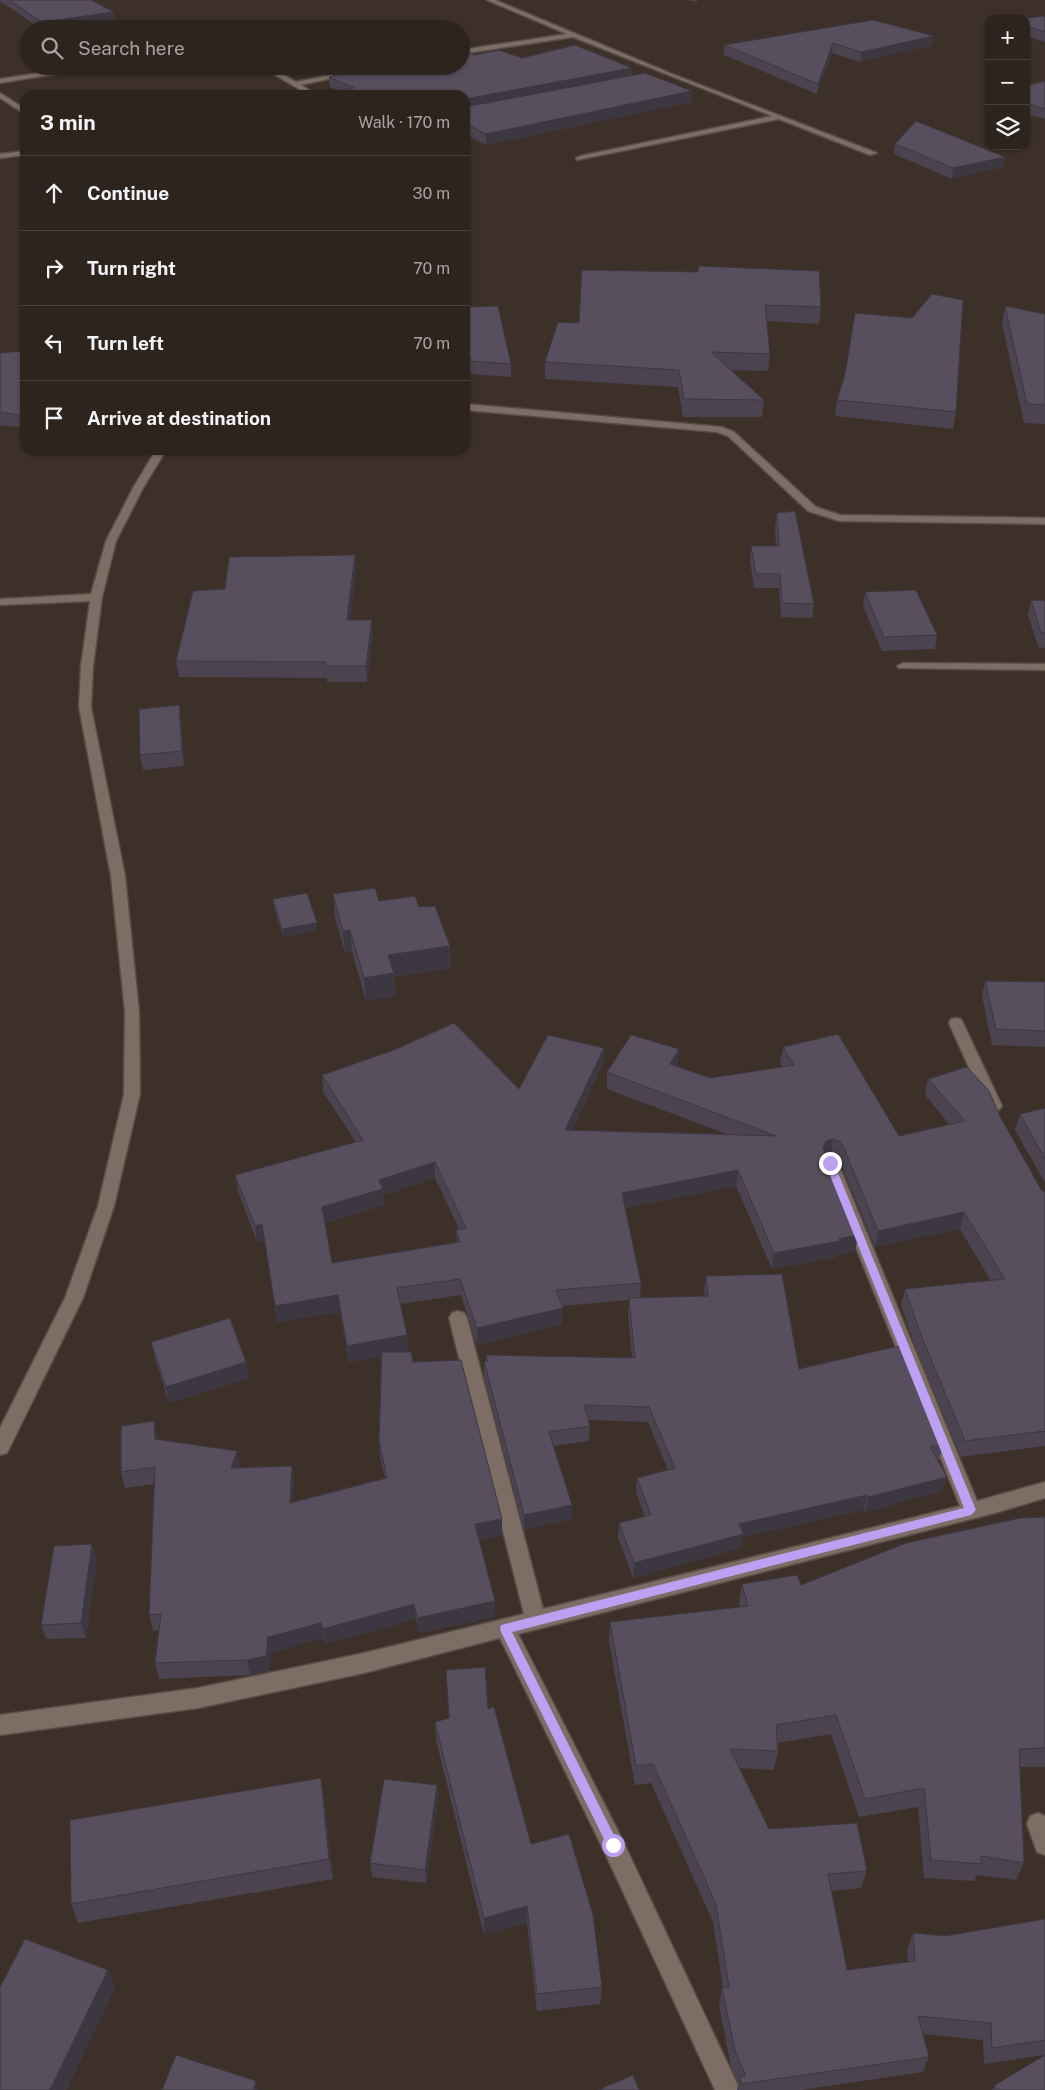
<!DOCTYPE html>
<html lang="en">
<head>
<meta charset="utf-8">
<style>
	:root { --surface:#2e241e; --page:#362c27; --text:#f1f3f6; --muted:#a7a4a4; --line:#49413c }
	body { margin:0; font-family:"Public Sans",sans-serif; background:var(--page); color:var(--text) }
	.controls { position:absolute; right:15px; top:15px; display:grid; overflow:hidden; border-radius:10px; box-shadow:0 1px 4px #0004 }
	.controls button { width:45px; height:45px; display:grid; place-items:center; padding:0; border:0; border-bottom:1px solid var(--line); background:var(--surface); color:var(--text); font:25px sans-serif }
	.stop { position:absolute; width:15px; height:15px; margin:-11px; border:4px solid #bca0f2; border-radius:50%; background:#fff }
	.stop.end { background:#bca0f2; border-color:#fff; box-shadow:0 1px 5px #0008 }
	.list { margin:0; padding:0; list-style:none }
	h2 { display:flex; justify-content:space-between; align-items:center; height:65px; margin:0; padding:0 20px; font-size:21px }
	h2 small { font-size:16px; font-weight:400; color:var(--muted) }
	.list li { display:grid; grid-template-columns:32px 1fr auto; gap:15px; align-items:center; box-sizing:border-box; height:75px; padding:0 20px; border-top:1px solid var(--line) }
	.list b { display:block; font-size:19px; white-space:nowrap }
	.list em { font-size:16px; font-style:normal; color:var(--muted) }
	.icon { flex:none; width:28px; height:28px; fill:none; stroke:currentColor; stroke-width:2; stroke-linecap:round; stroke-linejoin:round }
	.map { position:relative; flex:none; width:1045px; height:2090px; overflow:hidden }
	.search { position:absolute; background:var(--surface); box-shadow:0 1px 4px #0004; left:20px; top:20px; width:450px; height:55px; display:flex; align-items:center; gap:12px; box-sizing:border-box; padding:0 18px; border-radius:28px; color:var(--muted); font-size:19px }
	.panel { position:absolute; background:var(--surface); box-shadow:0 1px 4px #0004; left:20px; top:90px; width:450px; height:365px; border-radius:15px }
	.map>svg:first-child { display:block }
</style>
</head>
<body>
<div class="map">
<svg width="1045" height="2090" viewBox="0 0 1045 2090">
	<rect width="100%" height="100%" fill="#3d3028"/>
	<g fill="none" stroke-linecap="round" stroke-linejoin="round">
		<g stroke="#584c46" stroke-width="3">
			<g id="street">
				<polygon points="487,0 495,0 672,74 877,153 870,155 779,119 577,160 576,158 580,156 772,116 573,37 461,54 461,50 567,34"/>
				<polygon points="86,66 104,66 0,83 0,79"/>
				<polygon points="260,66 268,66 296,82 374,66 387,66 301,85 317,95 309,95"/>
				<polygon points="0,93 25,109 25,114 0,98"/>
				<polygon points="25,151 25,155 0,158 0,154"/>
				<polygon points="465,404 722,427 734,432 816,507 840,515 1045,518 1045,524 839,521 808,511 728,436 717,432 465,410"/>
				<polygon points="156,450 166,450 143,488 116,541 102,597 93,666 91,707 125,876 139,1012 140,1094 114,1206 83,1298 7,1453 0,1455 0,1428 65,1298 98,1206 124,1094 125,1012 111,876 79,707 81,666 90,601 0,605 0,599 91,594 106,541 133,488"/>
				<polygon points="903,663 1045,664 1045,670 899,668 897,666"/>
				<polygon points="956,1018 961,1019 963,1023 1002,1106 999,1110 994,1111 989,1110 986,1106 949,1023 951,1019"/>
				<polygon points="830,1157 836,1159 838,1163 977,1501 1045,1482 1045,1498 995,1513 518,1634 621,1837 740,2090 715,2090 605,1853 500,1638 364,1673 198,1708 0,1735 0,1715 198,1688 364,1653 524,1614 449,1318 452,1313 458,1311 464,1313 467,1318 543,1609 960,1506 822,1163 824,1159"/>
				<polygon points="1038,1813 1045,1816 1045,1855 1037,1852 1027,1824 1030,1816"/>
			</g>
		</g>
		<use href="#street" fill="#7d6d65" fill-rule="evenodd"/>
	</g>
	<g fill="#4b4450" fill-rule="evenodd">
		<polygon points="0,0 91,0 115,20 56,29 41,29 0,1"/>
		<polygon points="687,0 697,0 697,2"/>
		<polygon points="1045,16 1045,42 1026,36 1026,19"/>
		<polygon points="934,36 932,45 860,62 832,53 817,94 724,55 724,45"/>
		<polygon points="475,55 632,68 632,76 692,91 691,102 486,145 465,134 465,95 341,95 341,92 330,87 329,77"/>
		<polygon points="1045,81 1045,119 1026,114 1026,86"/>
		<polygon points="895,144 1005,157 1003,167 952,179 894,154"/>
		<polygon points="582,270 821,307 819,324 767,321 770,354 768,371 731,370 764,400 762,417 683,417 678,387 545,379 545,362 579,323"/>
		<polygon points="1005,306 1045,314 1045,424 1024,423 1002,324"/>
		<polygon points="465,307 511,364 511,377 471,374 471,372 465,372"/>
		<polygon points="0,353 25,367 25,428 0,425"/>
		<polygon points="837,400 956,412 953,429 835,416"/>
		<polygon points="777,513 814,604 812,618 781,617 779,588 754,588 750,560 751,546 776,546 775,527"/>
		<polygon points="355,555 356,570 350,620 373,635 367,682 327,682 327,678 179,677 176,661 225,589"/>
		<polygon points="865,592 937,635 935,649 882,651 863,606"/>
		<polygon points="1031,600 1045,601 1045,648 1038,647 1028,615"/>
		<polygon points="179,705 181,720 184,766 143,770 140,755"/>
		<polygon points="333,894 419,907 450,946 451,968 394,977 396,996 366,1001 352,952 345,953 335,917"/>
		<polygon points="273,899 317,931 283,937 274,907"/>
		<polygon points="985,981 1045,982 1045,1047 992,1045 982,996"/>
		<path d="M783,1047l116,89 51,-11 -25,-30 3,-16 73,39 41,73 3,1v254l-84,11 -44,-106 -16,-45 4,-17 86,-8 -31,-52 -85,18 -35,-85 -3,-5 -6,-2 -4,1 31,79 -3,16 -18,4v2l-65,12 -36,-83 -111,22 16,75 -1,15 65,-2 -1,-5 2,-15 93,93 144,76 -4,15h-2l5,31 -77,21 -1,-2 -121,27 -2,11 -108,30 -15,-41 1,-14 26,-7 -9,-23 1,-15 31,-8 -20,-48 -60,-2 2,6 -1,15 -36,5 19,73 -48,11 -40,-154v-15h2v-6l146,3 -4,-44 1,-14 -67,6v18l-85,21 -16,-50 -61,9 7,31 1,17h-4l9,10 89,173 -23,5 16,61v16l-76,16 -3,-14 -91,25 -2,-6 -52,15 -2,18 -19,4 -91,4 -4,-16 4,-33 -6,1 -4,-16 5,-131 -29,4 -4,-16 37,-34v2l82,27 52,-1 2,16 -1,20 92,-24 -5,-21 -1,-17 2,-84 -32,6 -9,-50 -63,10 -12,-82 -8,2 -19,-51 -3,-16 121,-33 -33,-50 -1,-17 197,14 85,-41 -1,16 -31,66 155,4 -120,-45v-17l71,-7 -1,1 33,12 73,-11 -3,-4zM435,1178l24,51 -3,1 1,12 -125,21 -7,-40 59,-18v-10z"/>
		<polygon points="1045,1108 1045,1183 1015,1130 1020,1114"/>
		<polygon points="151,1342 249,1378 169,1403 155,1358"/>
		<polygon points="1045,1517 1045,1767 1020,1767 1024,1863 1016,1880 977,1875 974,1881 924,1878 918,1807 859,1817 831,1734 777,1743 778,1751 774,1770 739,1768 769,1829 867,1871 861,1888 832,1891 847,1970 908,1962 907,1950 913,1933 945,1936 1045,1919 1045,2090 992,2090 995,2085 1045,2055 984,2064 983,2040 923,2034 929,2057 923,2072 801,2090 737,2090 738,2082 731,2067 719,2005 722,1988 723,1988 713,1922 651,1783 635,1785 609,1642 610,1622 740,1607 739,1604 742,1584 801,1585"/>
		<polygon points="92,1544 97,1559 86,1638 46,1639 41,1625"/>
		<polygon points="488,1709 531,1844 602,1987 600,2004 537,2011 527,1923 484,1935 436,1740 435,1722"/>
		<polygon points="437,1785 438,1798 426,1883 372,1877 370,1863"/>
		<polygon points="324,1798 333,1879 78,1923 71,1904"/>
	</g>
	<g fill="#3d3741">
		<polygon points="114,12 115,20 56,29 43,29 42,22"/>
		<polygon points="934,36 932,45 860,62 861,52"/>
		<polygon points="833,43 832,53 817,94 818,84"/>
		<polygon points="632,68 631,78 465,110 465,99"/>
		<polygon points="692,91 691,102 486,145 486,134"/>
		<polygon points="1005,157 1003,167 952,179 953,168"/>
		<polygon points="355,555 356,570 349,635 347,620"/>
		<polygon points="372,620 373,635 367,682 366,666"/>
		<polygon points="179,705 181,720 184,766 182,751"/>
		<polygon points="317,923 317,931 283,937 282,929"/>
		<polygon points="350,930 352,952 345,953 343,931"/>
		<polygon points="450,946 451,968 394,977 396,996 366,1001 364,978 388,955"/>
		<polygon points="604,1048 603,1064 564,1146 565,1130"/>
		<polygon points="679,1049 678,1065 669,1080 670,1064"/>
		<polygon points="833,1139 831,1155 823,1157 823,1147 826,1141"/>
		<polygon points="435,1162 435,1178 384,1195 384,1205 324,1223 322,1207 379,1180"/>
		<polygon points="738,1170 736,1186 621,1209 622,1193"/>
		<polygon points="964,1212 960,1229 875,1247 878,1231"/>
		<polygon points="262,1224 265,1240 257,1242 255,1226"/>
		<polygon points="858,1235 855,1251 837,1255 837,1257 772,1269 774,1253"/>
		<polygon points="338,1295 340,1312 277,1322 275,1306"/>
		<polygon points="563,1308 562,1324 477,1345 477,1328"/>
		<polygon points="407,1335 408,1352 349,1362 347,1346"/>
		<polygon points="246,1362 249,1378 169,1403 166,1387"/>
		<polygon points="154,1421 158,1438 159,1456 155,1439"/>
		<polygon points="237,1451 240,1467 234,1484 231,1468"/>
		<polygon points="292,1466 294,1482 292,1519 290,1503"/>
		<polygon points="947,1477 942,1491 865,1512 868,1497"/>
		<polygon points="867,1495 864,1510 743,1537 741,1548 633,1578 634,1563 739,1524"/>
		<polygon points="572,1505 572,1519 524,1530 524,1515"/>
		<polygon points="502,1519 502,1535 476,1540 475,1524"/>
		<polygon points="92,1544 97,1559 86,1638 81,1623"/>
		<polygon points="495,1601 495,1617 419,1633 417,1618"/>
		<polygon points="414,1604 416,1619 325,1644 323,1629"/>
		<polygon points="321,1623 323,1638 271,1653 269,1671 250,1675 247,1660 268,1637"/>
		<polygon points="321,1778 324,1798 333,1879 329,1859"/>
		<polygon points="437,1785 438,1798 426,1883 425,1870"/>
		<polygon points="527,1906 527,1923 484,1935 484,1918"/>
		<polygon points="108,1970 115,1988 67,2090 50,2090"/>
		<polygon points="256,2081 258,2090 253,2090"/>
	</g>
	<g fill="#574f5d" stroke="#3d3741" fill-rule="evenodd">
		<polygon points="9,0 91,0 114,12 42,22"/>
		<polygon points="1045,16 1045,32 1026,26 1026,19 1018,19"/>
		<polygon points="873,20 934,36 861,52 833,43 818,84 724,45"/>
		<polygon points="575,45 632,68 465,99 465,95 352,95 341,90 354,88 329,77 373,66 461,66 461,50 475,55 499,50 522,58"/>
		<polygon points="645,73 692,91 486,134 465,123 465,107"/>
		<polygon points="1045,81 1045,109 1026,103 1026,86"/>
		<polygon points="916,121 1005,157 953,168 895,144"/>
		<polygon points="699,266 819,271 821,307 765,305 770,354 711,352 764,400 684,399 679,370 545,362 558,322 579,323 582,270 698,272"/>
		<polygon points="932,294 963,300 956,412 837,400 845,374 855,313 912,318"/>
		<polygon points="498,306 511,364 471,361 471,359 465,359 465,307"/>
		<polygon points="1005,306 1045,314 1045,405 1027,404"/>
		<polygon points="21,351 25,367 25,416 0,412 0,353"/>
		<polygon points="795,511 814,604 782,603 780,574 756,574 751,546 779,546 777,513"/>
		<polygon points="355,555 347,620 372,620 366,666 326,666 326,662 176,661 193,591 225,589 229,557"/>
		<polygon points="916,590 937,635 884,637 865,592"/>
		<polygon points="1031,600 1045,601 1045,633 1041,633"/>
		<polygon points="179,705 182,751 140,755 139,709"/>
		<polygon points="375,888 379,901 415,896 419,907 435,906 450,946 388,955 394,973 364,978 350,930 343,931 333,894"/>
		<polygon points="307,893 317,923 282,929 273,899"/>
		<polygon points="985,981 1045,982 1045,1031 996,1029"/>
		<path d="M454,1023l65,66 29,-54 56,13 -39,82 211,6 -169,-64 24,-37 48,14 -9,15 40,14 84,-13 -11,-18 55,-13 61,102 66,-15 -37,-42 39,-12 22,24 12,27 41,73 3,1v239l-80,10 -44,-106 -16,-46 100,-10 -41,-67 -86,19 -35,-85 -4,-5 -6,-2 -7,2 -3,6 35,88 -19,4 1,2 -66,12 -36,-83 -116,23 19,90 -85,7 7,18 -86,20 -17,-49 -63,9 10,47 -60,11 -9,-51 -63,11 -13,-82 -7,2 -20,-51 128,-35 -41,-65 72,-25zM435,1162l31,66 -10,2 4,12 -128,21 -10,-56 61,-18 -4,-9z"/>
		<polygon points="1045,1108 1045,1159 1020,1114"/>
		<polygon points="782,1274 799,1369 903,1345 943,1445 930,1447 947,1477 868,1497 867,1495 739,1524 744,1534 634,1563 619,1523 651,1515 637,1478 675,1468 649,1407 584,1405 590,1426 549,1432 572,1505 524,1515 484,1361 488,1361 486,1355 635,1358 629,1298 708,1296 706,1276"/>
		<polygon points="230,1318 246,1362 166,1387 151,1342"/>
		<polygon points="382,1352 411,1352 413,1362 461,1360 502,1519 475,1524 495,1601 417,1618 414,1604 323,1629 321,1623 268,1637 266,1656 247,1660 155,1663 161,1614 149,1615 155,1467 121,1472 121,1426 154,1421 155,1439 237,1451 231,1468 292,1466 290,1503 387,1478 379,1440"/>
		<polygon points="1045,1517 1045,1748 1019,1749 1024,1863 981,1856 981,1864 931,1860 924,1788 865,1799 836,1715 776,1725 778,1751 730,1749 769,1829 857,1823 867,1871 828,1874 847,1970 915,1961 913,1933 945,1936 1045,1919 1045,2040 992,2048 991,2023 918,2016 929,2057 741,2084 740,2076 745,2076 745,2074 735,2051 722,1988 729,1987 716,1904 653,1764 636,1766 610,1622 748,1606 742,1584 797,1575 801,1585 906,1543 1020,1518"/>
		<polygon points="92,1544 81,1623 41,1625 54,1546"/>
		<polygon points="485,1667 488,1709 494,1707 531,1844 569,1834 593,1915 602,1987 537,1994 527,1906 484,1918 435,1722 449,1718 446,1670"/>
		<polygon points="321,1778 329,1859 71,1904 70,1820"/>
		<polygon points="384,1779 437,1785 425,1870 370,1863"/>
		<polygon points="25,1939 108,1970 50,2090 0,2090 0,1987"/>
		<polygon points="176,2055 256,2081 253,2090 162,2090"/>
		<polygon points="1045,2055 1045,2090 995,2090 995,2085"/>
		<polygon points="633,2075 639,2090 598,2090"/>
	</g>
	<polygon fill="#bca0f2" points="830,1160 834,1163 976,1510 971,1515 512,1632 617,1841 619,1845 617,1849 613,1851 609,1849 501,1632 500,1628 501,1625 964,1508 825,1163"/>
</svg>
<div class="controls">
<button>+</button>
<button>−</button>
<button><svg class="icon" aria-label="layers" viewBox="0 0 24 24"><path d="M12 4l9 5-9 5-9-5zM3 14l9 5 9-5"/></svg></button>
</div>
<div class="stop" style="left:613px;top:1845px"></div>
<div class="stop end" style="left:830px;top:1163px"></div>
<div class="search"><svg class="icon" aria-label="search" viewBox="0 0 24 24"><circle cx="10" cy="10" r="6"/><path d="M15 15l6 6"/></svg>Search here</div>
<section class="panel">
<h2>3 min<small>Walk · 170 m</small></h2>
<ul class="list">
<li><svg class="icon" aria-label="ahead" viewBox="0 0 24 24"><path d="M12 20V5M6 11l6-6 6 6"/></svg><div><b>Continue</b></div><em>30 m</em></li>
<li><svg class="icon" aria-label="right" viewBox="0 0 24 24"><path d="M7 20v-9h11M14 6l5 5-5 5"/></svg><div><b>Turn right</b></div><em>70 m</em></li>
<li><svg class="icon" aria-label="left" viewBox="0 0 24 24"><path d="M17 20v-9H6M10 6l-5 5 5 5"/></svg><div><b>Turn left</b></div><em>70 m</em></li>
<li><svg class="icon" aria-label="arrive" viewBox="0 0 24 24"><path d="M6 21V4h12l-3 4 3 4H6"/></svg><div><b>Arrive at destination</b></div></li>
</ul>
</section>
</div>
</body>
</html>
